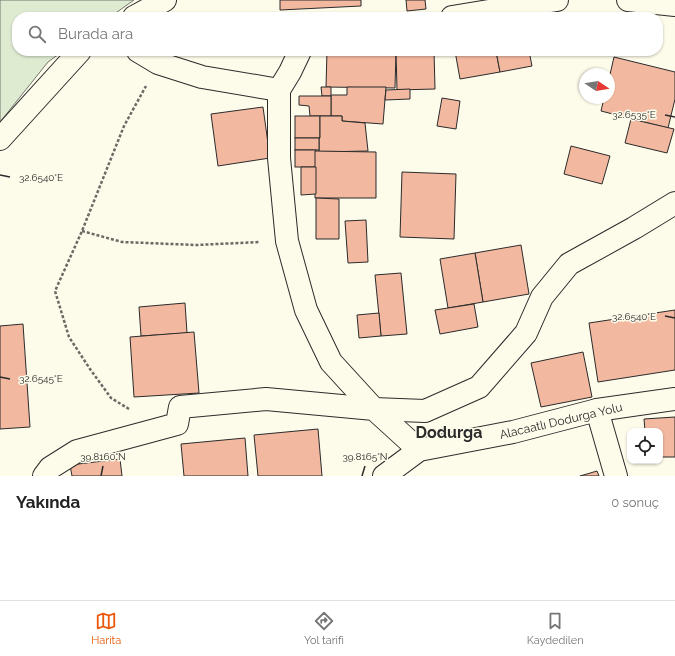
<!DOCTYPE html>
<html lang="tr">
<head>
<meta charset="utf-8">
<style>
	:root { --surface:#fff; --page:#f6f6f6; --text:#222; --muted:#767676; --line:#e0e0e0; --accent:#ea580c }
	body { margin:0; font-family:Raleway,sans-serif; background:var(--page); color:var(--text) }
	.controls { position:absolute; right:12px; bottom:12px; display:grid; overflow:hidden; border-radius:8px; box-shadow:0 1px 3px #0004 }
	.controls button { width:36px; height:36px; display:grid; place-items:center; padding:0; border:0; border-bottom:1px solid var(--line); background:var(--surface); color:var(--text); font:20px sans-serif }
	.compass { position:absolute; left:579px; top:68px; width:36px; height:36px; border-radius:50%; background:var(--surface); box-shadow:0 1px 3px #0004; rotate:102deg }
	.list { margin:0; padding:0; list-style:none }
	h2 { display:flex; justify-content:space-between; align-items:center; height:52px; margin:0; padding:0 16px; font-size:17px }
	h2 small { font-size:13px; font-weight:400; color:var(--muted) }
	.icon { flex:none; width:22px; height:22px; fill:none; stroke:currentColor; stroke-width:2; stroke-linecap:round; stroke-linejoin:round }
	.map { position:relative; flex:none; width:675px; height:476px; overflow:hidden }
	.search { position:absolute; background:var(--surface); box-shadow:0 1px 3px #0004; left:12px; right:12px; top:12px; height:44px; display:flex; align-items:center; gap:10px; box-sizing:border-box; padding:0 14px; border-radius:16px; color:var(--muted); font-size:15px }
	.sheet { height:124px; background:var(--surface) }
	nav { display:flex; justify-content:space-around; align-items:center; box-sizing:border-box; height:56px; border-top:1px solid var(--line); background:var(--surface); font-size:11px; color:var(--muted) }
	nav a { display:grid; justify-items:center; gap:2px }
	nav .on { color:var(--accent) }
	.map>svg:first-child { display:block }
</style>
</head>
<body>
<div class="map">
<svg width="675" height="476" viewBox="0 0 675 476">
	<rect width="100%" height="100%" fill="#fdfbea"/>
	<polygon fill="#deebd1" stroke="#74746e" points="0,0 134,0 110,17 17,17 17,51 63,51 48,62 0,122"/>
	<g fill="#f2b8a0" stroke="#2b2b2b">
		<polygon points="280,0 361,0 361,6 280,10"/>
		<polygon points="406,0 425,0 426,9 407,11"/>
		<polygon points="237,51 266,51 237,53"/>
		<polygon points="327,51 396,51 395,88 326,87"/>
		<polygon points="396,51 434,51 435,89 397,90"/>
		<polygon points="455,51 496,51 500,72 460,79"/>
		<polygon points="496,51 529,51 532,66 500,72"/>
		<polygon points="614,57 675,72 675,99 668,128 601,111 604,98 609,98 609,79"/>
		<polygon points="321,87 331,87 331,96 322,96"/>
		<polygon points="347,87 386,87 383,124 342,121 342,116 331,116 331,95 347,95"/>
		<polygon points="410,89 410,99 385,100 386,90"/>
		<polygon points="299,96 331,96 331,116 310,116 309,106 299,105"/>
		<polygon points="442,98 460,101 456,129 437,126"/>
		<polygon points="263,107 270,158 218,166 211,114"/>
		<rect x="295" y="116" width="25" height="22"/>
		<polygon points="320,116 342,116 342,121 365,123 368,151 319,152 319,138 320,138"/>
		<polygon points="631,119 674,129 667,153 625,143"/>
		<rect x="295" y="138" width="24" height="12"/>
		<polygon points="571,146 610,156 602,184 564,174"/>
		<rect x="295" y="150" width="21" height="17"/>
		<polygon points="315,151 376,152 376,198 315,198"/>
		<polygon points="301,167 316,167 316,194 301,195"/>
		<polygon points="402,172 456,174 454,239 400,237"/>
		<polygon points="316,198 339,199 339,239 316,239"/>
		<polygon points="366,220 368,262 348,263 345,221"/>
		<polygon points="521,245 529,294 483,302 475,253"/>
		<polygon points="475,253 483,302 448,308 440,259"/>
		<polygon points="401,273 407,334 381,336 375,275"/>
		<polygon points="185,303 187,333 141,336 139,307"/>
		<polygon points="474,304 478,327 440,334 435,310"/>
		<polygon points="675,310 675,370 598,382 589,323"/>
		<polygon points="379,313 381,336 359,338 357,315"/>
		<polygon points="23,324 30,427 0,429 0,326"/>
		<polygon points="194,332 199,393 134,397 130,337"/>
		<polygon points="583,352 592,397 541,407 531,363"/>
		<polygon points="675,417 675,457 660,457 660,431 645,431 644,419"/>
		<polygon points="318,429 322,476 258,476 254,435"/>
		<polygon points="245,438 248,476 184,476 181,444"/>
		<polygon points="120,459 122,476 72,476 70,465"/>
		<polygon points="597,471 599,476 580,476"/>
	</g>
	<g fill="none" stroke-linecap="round" stroke-linejoin="round">
		<g stroke="#2b2b2b" stroke-width="24">
			<g id="minor">
				<polyline points="628,0 675,5"/>
				<polyline points="134,17 165,0"/>
				<polyline points="452,17 557,0"/>
				<polyline points="138,51 158,63 202,77 279,90"/>
				<polyline points="300,51 290,72 279,90 279,158 287,241 306,310 331,362 374,409 425,411 479,387 526,333 542,297 569,264 634,228 675,203"/>
				<polyline points="0,139 80,51"/>
				<polyline points="597,410 616,476"/>
				<polyline points="44,476 50,468 77,451 177,424 180,407 266,399 374,409 419,450"/>
			</g>
		</g>
		<g stroke="#2b2b2b" stroke-width="24">
			<polyline id="tertiary" points="384,476 419,450 513,432 597,410 675,399"/>
		</g>
		<g stroke="#6a6964" stroke-width="2.5" stroke-dasharray="3 2" stroke-linecap="butt">
			<polyline points="82,231 122,242 196,245 260,242"/>
			<polyline points="129,409 111,398 90,369 69,337 55,291 82,231 124,126 146,86"/>
		</g>
		<use href="#minor" stroke="#fdfbea" stroke-width="22"/>
		<use href="#tertiary" stroke="#fdfbea" stroke-width="22"/>
	</g>
	<path fill="none" stroke="#2b2b2b" stroke-width="1.5" d="M665,115l10,2M0,175l10,2M665,316l10,2M0,377l10,2M101,476l2,-10M362,476l3,-10"/>
	<g text-anchor="middle" dominant-baseline="central" stroke-width="3" stroke-linejoin="round" paint-order="stroke">
		<g font-size="12" fill="#2b2b2b" stroke="#fdfbea">
			<text transform="translate(561 421) rotate(-13)">Alacaatlı Dodurga Yolu</text>
		</g>
		<g font-size="16" font-weight="bold" fill="#2b2b2b" stroke="#fdfbea">
			<text x="449" y="432">Dodurga</text>
		</g>
	</g>
	<g font-size="10" text-anchor="middle" fill="#2b2b2b" stroke="#fdfbea" stroke-width="3" stroke-linejoin="round" paint-order="stroke">
		<text x="634" y="118">32.6535°E</text>
		<text x="41" y="181">32.6540°E</text>
		<text x="634" y="320">32.6540°E</text>
		<text x="41" y="382">32.6545°E</text>
		<text x="103" y="460">39.8160°N</text>
		<text x="365" y="460">39.8165°N</text>
	</g>
</svg>
<div class="controls">
<button><svg class="icon" aria-label="locate" viewBox="0 0 24 24"><circle cx="12" cy="12" r="6"/><path d="M12 2v4M12 18v4M2 12h4M18 12h4"/></svg></button>
</div>
<svg class="compass" viewBox="-18 -18 36 36"><path d="M0-13l5 13h-10z" fill="#e53935"/><path d="M0 13l5-13h-10z" fill="#767676"/></svg>
<div class="search"><svg class="icon" aria-label="search" viewBox="0 0 24 24"><circle cx="10" cy="10" r="6"/><path d="M15 15l6 6"/></svg>Burada ara</div>
</div>
<section class="sheet">
<h2>Yakında<small>0 sonuç</small></h2>
<ul class="list">
</ul>
</section>
<nav>
<a class="on"><svg class="icon" aria-label="map" viewBox="0 0 24 24"><path d="M3 6l6-2 6 2 6-2v14l-6 2-6-2-6 2zM9 4v14M15 6v14"/></svg>Harita</a>
<a><svg class="icon" aria-label="directions" viewBox="0 0 24 24"><path d="M12 3l9 9-9 9-9-9zM9 14v-3h6M13 9l2 2-2 2"/></svg>Yol tarifi</a>
<a><svg class="icon" aria-label="saved" viewBox="0 0 24 24"><path d="M7 4h10v16l-5-4-5 4z"/></svg>Kaydedilen</a>
</nav>
</body>
</html>
